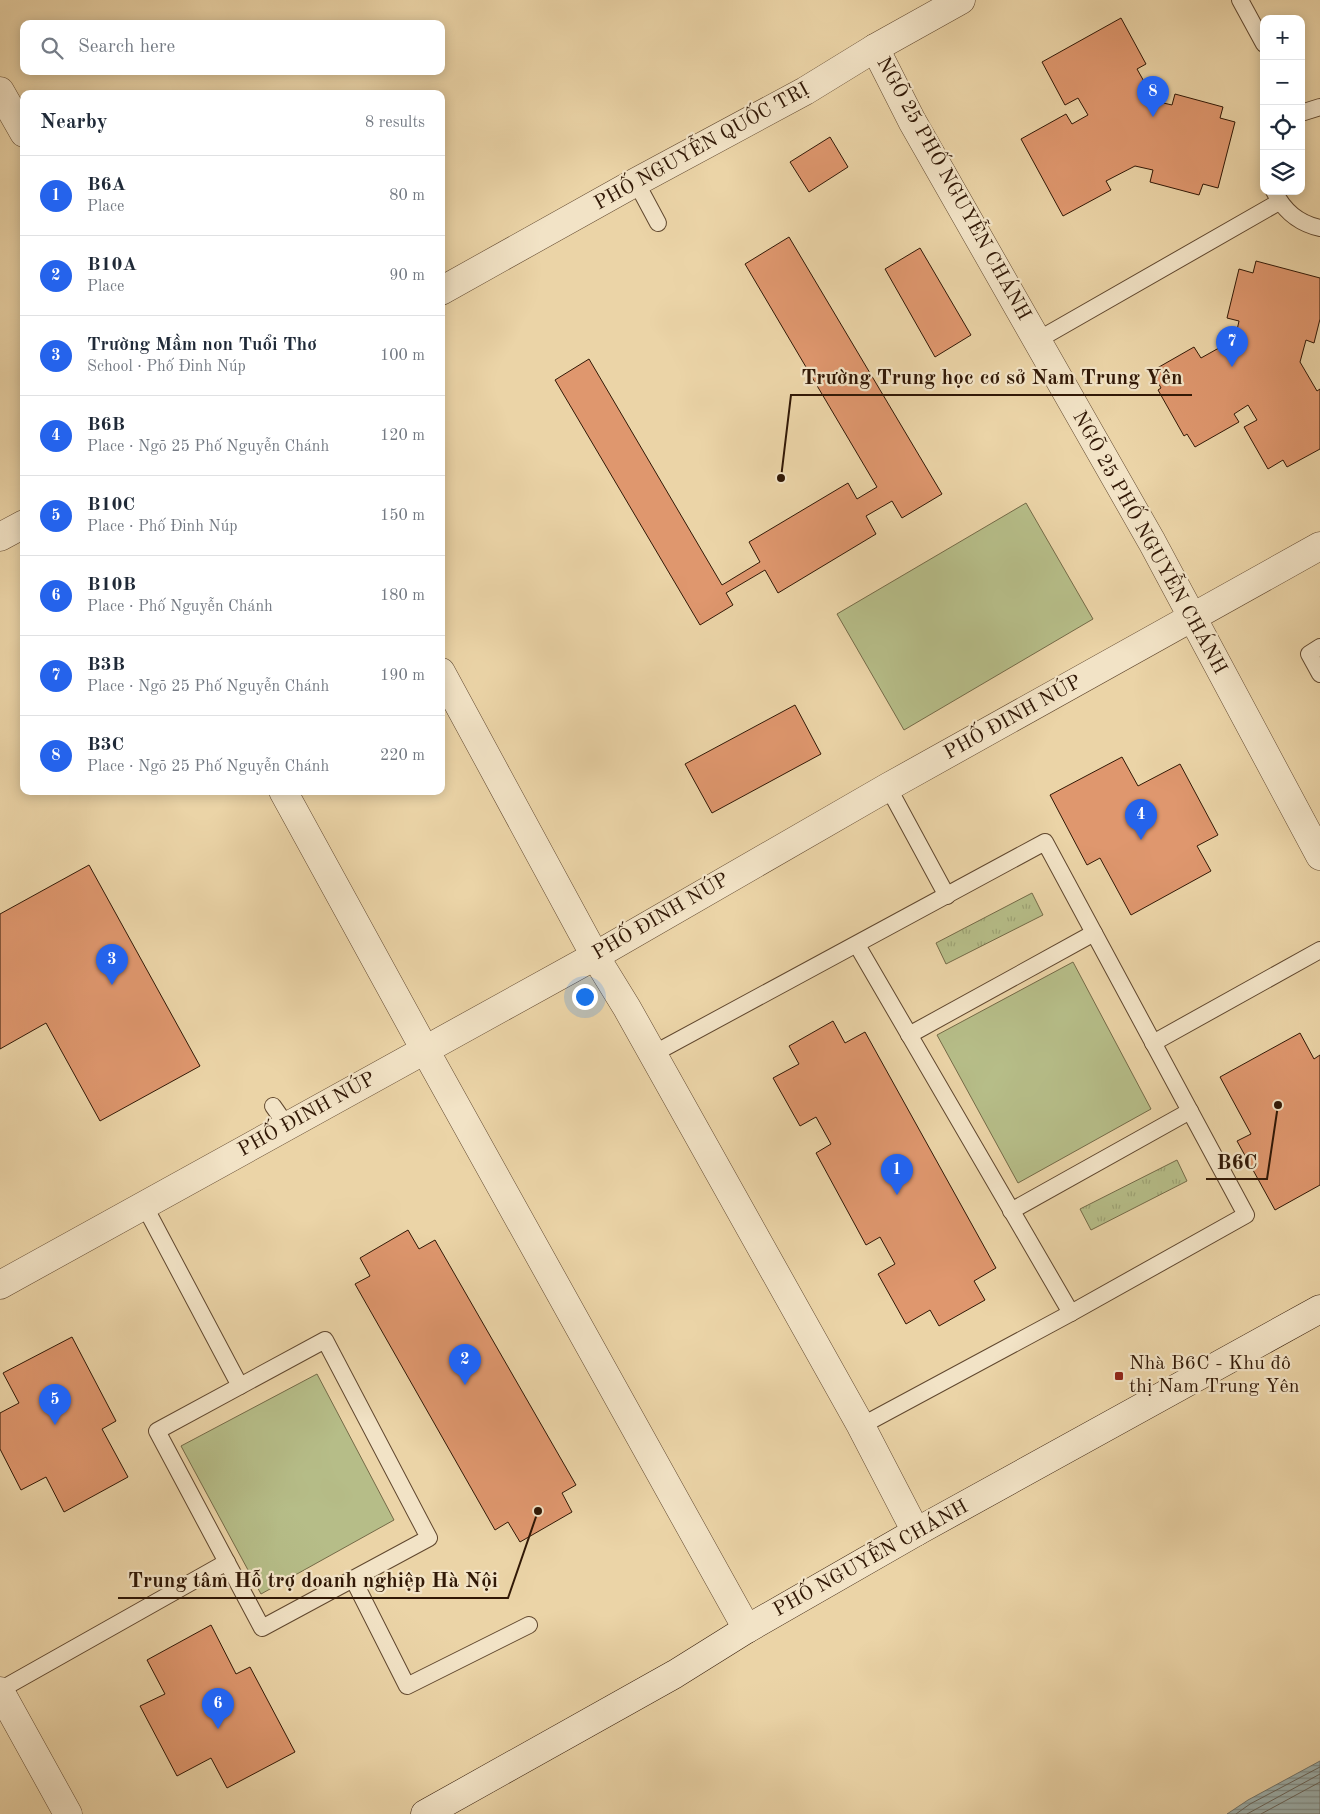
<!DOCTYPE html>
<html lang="en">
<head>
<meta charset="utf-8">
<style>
	:root { --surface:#fff; --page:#f6f6f7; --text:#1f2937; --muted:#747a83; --line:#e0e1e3; --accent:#2563eb }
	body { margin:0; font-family:"Old Standard TT",serif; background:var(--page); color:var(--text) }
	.controls { position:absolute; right:15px; top:15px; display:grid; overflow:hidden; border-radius:10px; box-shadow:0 2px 12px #0003 }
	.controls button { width:45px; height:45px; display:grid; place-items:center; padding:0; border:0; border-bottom:1px solid var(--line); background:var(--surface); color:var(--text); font:25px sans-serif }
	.you { position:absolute; left:584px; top:996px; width:18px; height:18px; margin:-12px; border:4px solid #fff; border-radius:50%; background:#1a73e8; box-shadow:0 0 0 8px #1a73e833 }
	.badge { display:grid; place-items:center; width:32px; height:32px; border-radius:50%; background:var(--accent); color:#fff; font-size:16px; font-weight:700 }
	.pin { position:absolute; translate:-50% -41px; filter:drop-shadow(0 1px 2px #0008) }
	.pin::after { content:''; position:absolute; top:26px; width:18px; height:15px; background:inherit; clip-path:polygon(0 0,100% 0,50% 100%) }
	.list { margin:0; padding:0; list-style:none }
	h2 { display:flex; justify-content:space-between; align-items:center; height:65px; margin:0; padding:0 20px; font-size:21px }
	h2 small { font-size:16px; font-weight:400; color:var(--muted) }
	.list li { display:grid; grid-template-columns:32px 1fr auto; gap:15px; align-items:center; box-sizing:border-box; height:80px; padding:0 20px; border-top:1px solid var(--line) }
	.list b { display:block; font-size:19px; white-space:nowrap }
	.list p { margin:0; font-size:16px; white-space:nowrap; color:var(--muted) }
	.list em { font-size:16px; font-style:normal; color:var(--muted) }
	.icon { flex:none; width:28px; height:28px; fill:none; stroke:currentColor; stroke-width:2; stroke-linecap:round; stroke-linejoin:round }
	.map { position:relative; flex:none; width:1320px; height:1814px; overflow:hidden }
	.search { position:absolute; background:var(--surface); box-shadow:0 2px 12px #0003; left:20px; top:20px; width:425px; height:55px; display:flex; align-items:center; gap:12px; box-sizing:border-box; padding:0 18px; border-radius:10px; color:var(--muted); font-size:19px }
	.panel { position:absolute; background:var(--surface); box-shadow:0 2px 12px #0003; left:20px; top:90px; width:425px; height:705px; border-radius:10px }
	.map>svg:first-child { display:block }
</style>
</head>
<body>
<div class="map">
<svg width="1320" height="1814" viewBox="0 0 1320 1814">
	<defs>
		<pattern id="grass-tufts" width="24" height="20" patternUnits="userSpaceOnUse" patternTransform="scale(1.25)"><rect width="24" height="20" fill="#b6bd88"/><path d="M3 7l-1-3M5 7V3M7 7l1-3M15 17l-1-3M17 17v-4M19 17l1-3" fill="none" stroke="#9da274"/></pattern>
		<pattern id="water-rules" width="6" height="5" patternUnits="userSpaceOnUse" patternTransform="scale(1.25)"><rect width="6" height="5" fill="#9eb5b4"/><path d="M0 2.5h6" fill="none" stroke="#819290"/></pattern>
	</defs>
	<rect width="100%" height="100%" fill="#ebd4a7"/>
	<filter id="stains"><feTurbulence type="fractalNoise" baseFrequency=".004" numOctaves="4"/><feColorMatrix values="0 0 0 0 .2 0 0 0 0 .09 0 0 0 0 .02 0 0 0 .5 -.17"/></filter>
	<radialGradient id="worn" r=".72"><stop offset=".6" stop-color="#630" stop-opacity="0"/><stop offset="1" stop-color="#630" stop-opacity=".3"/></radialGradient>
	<g fill="url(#grass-tufts)" stroke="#746a47">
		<polygon points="1032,893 1043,915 946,964 936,943"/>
		<polygon points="1177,1160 1187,1181 1091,1230 1080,1209"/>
	</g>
	<g fill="#b6bd88" stroke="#746a47">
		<polygon points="1026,503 1093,619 904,730 837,614"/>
		<polygon points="1073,962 1151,1109 1018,1183 937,1035"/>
		<polygon points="317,1374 394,1520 261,1594 181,1446"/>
	</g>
	<polygon fill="url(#water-rules)" stroke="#72766e" points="1320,1761 1320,1814 1227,1814 1248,1800"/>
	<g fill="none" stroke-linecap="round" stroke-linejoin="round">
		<g stroke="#68665d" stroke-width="1">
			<polyline points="1236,1814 1250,1804 1320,1767"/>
			<polyline points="1247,1814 1320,1774"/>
			<polyline points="1261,1814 1320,1782"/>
		</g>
	</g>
	<g fill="#df976e" stroke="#311806">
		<polygon points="1121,18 1146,64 1137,69 1155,101 1172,105 1175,94 1223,107 1220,118 1235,122 1218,188 1203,184 1199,195 1150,182 1153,170 1135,166 1106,181 1111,190 1063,216 1021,139 1066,114 1072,124 1088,115 1078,98 1065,105 1042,62"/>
		<polygon points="830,137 848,167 809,192 790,162"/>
		<polygon points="789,237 942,494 902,518 892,501 866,516 876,534 778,593 765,570 726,593 733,605 700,625 555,380 589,359 722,585 760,562 749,542 848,483 857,499 877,487 745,264"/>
		<polygon points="920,248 971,335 935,357 885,269"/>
		<polygon points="1256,261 1320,278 1320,319 1314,343 1306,340 1300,362 1317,391 1320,389 1320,449 1287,467 1283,460 1268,469 1244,427 1257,420 1248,405 1234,414 1239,422 1195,447 1187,434 1184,436 1158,390 1161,388 1152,371 1194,347 1201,358 1235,339 1239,321 1227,318 1239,269 1253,273"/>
		<polygon points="795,705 821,754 712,813 685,764"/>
		<polygon points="1122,757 1138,786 1180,764 1218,835 1197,846 1211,871 1131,915 1100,858 1087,865 1050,795"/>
		<polygon points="89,865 200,1066 100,1121 46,1023 0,1049 0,914"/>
		<polygon points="833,1021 845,1043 865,1032 996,1268 974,1281 985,1300 939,1326 930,1310 906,1324 878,1274 895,1264 880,1237 866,1245 816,1153 831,1144 816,1117 800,1126 773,1078 799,1064 789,1046"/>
		<polygon points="1300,1033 1314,1059 1320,1055 1320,1185 1275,1210 1237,1141 1251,1134 1220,1077"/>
		<polygon points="408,1230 419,1249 435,1240 576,1485 562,1493 572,1512 520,1542 508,1522 495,1530 355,1284 370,1276 360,1258"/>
		<polygon points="72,1337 116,1421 102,1429 128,1477 64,1512 46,1477 21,1490 0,1449 0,1413 19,1403 3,1373"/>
		<polygon points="211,1625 236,1674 250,1667 295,1752 227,1788 211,1758 177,1776 140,1706 165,1694 147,1660"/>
	</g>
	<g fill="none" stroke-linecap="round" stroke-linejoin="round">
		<g stroke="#60472e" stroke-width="18">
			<g id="lane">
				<polyline points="1240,0 1264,44"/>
				<polyline points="1301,113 1320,107"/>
				<polyline points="636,182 658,223"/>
				<path d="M1274,191c10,20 24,32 46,37"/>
				<polyline points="1036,341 1279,202"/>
				<polyline points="1320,647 1309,654 1320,674"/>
				<polyline points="888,787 947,896"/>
				<polyline points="857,945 1071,1313"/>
				<polyline points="909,1035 1094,933"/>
				<polyline points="1153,1043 1320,950"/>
				<polyline points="653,1054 1045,842 1246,1215 1071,1313 861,1426"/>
				<polyline points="273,1106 287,1126"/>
				<polyline points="144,1205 240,1386"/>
				<polyline points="1011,1211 1190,1111"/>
				<polygon points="325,1340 429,1538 262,1628 157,1431"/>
				<polyline points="353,1579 407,1686 529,1625"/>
				<polyline points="0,1690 227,1562"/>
			</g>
		</g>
		<g stroke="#60472e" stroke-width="29">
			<g id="street">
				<polyline points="875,48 912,121 1152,542 1320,856"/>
				<polyline points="0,91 24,133"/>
				<polyline points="441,291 636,182 805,91 875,48 961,0"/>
				<polyline points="0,537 24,524"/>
				<polyline points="441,672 595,956 627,1008 861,1426 916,1532"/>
				<polyline points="283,791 425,1050 747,1629"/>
				<polyline points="0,1285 595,956 888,787 1320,546"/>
				<polyline points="0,1691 68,1814"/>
			</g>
		</g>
		<g stroke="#311806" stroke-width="29">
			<polyline id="secondary" points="425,1814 675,1674 747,1629 916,1532 1320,1309"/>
		</g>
		<use href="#lane" stroke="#f2e3c6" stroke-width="16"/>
		<use href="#street" stroke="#f2e3c6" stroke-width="28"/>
		<use href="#secondary" stroke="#f2e3c6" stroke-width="28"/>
	</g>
	<rect fill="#8f2418" stroke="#f2e3c6" stroke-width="2" x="1114" y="1371" width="10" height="10" rx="2.5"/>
	<g text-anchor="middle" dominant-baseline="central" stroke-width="4.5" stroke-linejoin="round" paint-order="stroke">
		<g font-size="20" fill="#311806" stroke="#f2e3c6">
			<text transform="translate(702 147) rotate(-29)">PHỐ NGUYỄN QUỐC TRỊ</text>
			<text transform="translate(953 189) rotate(61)">NGÕ 25 PHỐ NGUYỄN CHÁNH</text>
			<text transform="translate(1149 543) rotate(61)">NGÕ 25 PHỐ NGUYỄN CHÁNH</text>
			<text transform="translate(1013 718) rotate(-29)">PHỐ ĐINH NÚP</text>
			<text transform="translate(661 917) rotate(-30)">PHỐ ĐINH NÚP</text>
			<text transform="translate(307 1115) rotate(-29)">PHỐ ĐINH NÚP</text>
			<text transform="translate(871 1559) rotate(-29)">PHỐ NGUYỄN CHÁNH</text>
		</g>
		<g font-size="20" fill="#311806" stroke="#f2e3c6" text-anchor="start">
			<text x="1129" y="1364">Nhà B6C - Khu đô<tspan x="1129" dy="23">thị Nam Trung Yên</tspan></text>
		</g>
	</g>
	<path fill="none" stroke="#311806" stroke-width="2" d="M781 478L791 395H1192M1278 1105L1267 1179H1206M538 1511L508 1598H118"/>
	<g fill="#311806" stroke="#f2e3c6" stroke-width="2">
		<circle cx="781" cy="478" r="5"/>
		<circle cx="1278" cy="1105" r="5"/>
		<circle cx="538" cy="1511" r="5"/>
	</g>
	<g font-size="21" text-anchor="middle" font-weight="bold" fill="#311806" stroke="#f2e3c6" stroke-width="4.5" stroke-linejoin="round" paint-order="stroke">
		<text x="992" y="384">Trường Trung học cơ sở Nam Trung Yên</text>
		<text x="1237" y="1169">B6C</text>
		<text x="313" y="1587">Trung tâm Hỗ trợ doanh nghiệp Hà Nội</text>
	</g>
	<rect width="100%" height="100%" filter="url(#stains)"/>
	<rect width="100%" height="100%" fill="url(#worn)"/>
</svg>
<div class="controls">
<button>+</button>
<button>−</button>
<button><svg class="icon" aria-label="locate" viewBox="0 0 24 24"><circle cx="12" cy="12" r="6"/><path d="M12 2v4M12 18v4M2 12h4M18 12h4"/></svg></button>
<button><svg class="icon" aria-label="layers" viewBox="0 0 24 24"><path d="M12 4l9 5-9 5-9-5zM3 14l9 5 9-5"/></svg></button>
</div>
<div class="you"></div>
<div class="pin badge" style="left:897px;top:1195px">1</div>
<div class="pin badge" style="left:465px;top:1385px">2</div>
<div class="pin badge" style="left:112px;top:985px">3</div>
<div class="pin badge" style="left:1141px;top:840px">4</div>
<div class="pin badge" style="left:55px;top:1425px">5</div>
<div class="pin badge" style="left:218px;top:1729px">6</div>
<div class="pin badge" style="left:1232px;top:367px">7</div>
<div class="pin badge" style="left:1153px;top:117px">8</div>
<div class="search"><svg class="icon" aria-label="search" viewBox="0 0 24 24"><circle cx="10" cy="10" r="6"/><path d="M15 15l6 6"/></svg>Search here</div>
<section class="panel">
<h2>Nearby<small>8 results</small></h2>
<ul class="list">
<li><span class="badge">1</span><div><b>B6A</b><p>Place</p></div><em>80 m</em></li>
<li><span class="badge">2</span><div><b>B10A</b><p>Place</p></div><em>90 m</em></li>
<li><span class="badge">3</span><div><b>Trường Mầm non Tuổi Thơ</b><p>School · Phố Đinh Núp</p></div><em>100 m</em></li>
<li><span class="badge">4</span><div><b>B6B</b><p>Place · Ngõ 25 Phố Nguyễn Chánh</p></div><em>120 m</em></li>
<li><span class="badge">5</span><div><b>B10C</b><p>Place · Phố Đinh Núp</p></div><em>150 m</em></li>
<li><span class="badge">6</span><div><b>B10B</b><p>Place · Phố Nguyễn Chánh</p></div><em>180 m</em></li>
<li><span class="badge">7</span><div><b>B3B</b><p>Place · Ngõ 25 Phố Nguyễn Chánh</p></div><em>190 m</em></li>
<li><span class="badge">8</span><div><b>B3C</b><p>Place · Ngõ 25 Phố Nguyễn Chánh</p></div><em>220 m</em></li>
</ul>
</section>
</div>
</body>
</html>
